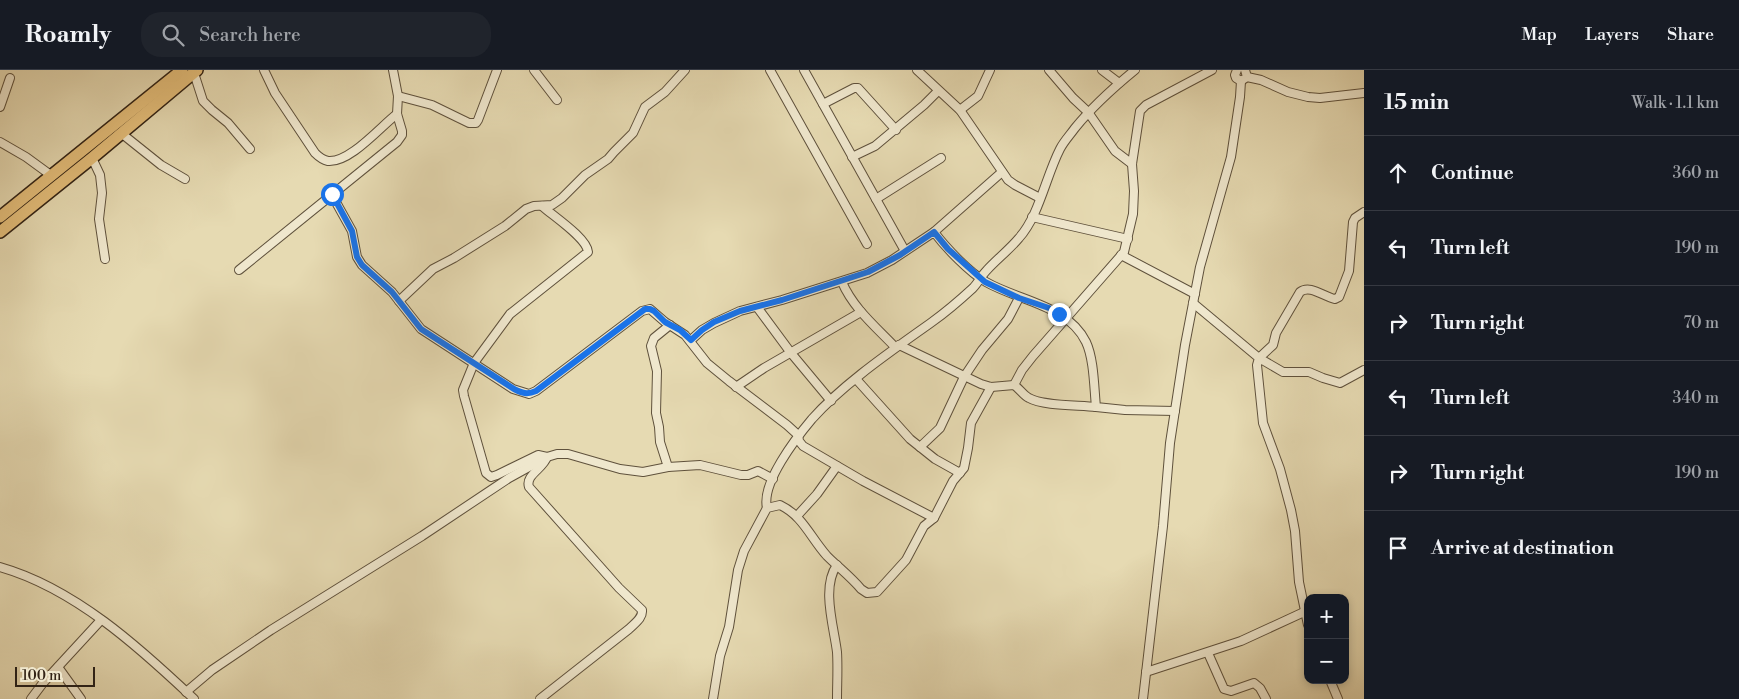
<!DOCTYPE html>
<html lang="en">
<head>
<meta charset="utf-8">
<style>
	:root { --surface:#171b24; --page:#20242c; --text:#f1f3f6; --muted:#9ea1a6; --line:#363941 }
	body { margin:0; font-family:"Libre Bodoni",serif; background:var(--page); color:var(--text) }
	.controls { position:absolute; right:15px; bottom:15px; display:grid; overflow:hidden; border-radius:10px; box-shadow:0 2px 8px #0003 }
	.controls button { width:45px; height:45px; display:grid; place-items:center; padding:0; border:0; border-bottom:1px solid var(--line); background:var(--surface); color:var(--text); font:25px sans-serif }
	.scale { position:absolute; left:15px; bottom:12px; width:80px; box-sizing:border-box; padding-left:5px; border:2px solid #322315; border-top:0; font-size:14px; line-height:18px; white-space:nowrap; color:#322315; -webkit-text-stroke:4px #efe7cd; paint-order:stroke }
	.stop { position:absolute; width:15px; height:15px; margin:-11px; border:4px solid #1a73e8; border-radius:50%; background:#fff }
	.stop.end { background:#1a73e8; border-color:#fff; box-shadow:0 1px 5px #0008 }
	.list { margin:0; padding:0; list-style:none }
	h2 { display:flex; justify-content:space-between; align-items:center; height:65px; margin:0; padding:0 20px; font-size:21px }
	h2 small { font-size:16px; font-weight:400; color:var(--muted) }
	.list li { display:grid; grid-template-columns:32px 1fr auto; gap:15px; align-items:center; box-sizing:border-box; height:75px; padding:0 20px; border-top:1px solid var(--line) }
	.list b { display:block; font-size:19px; white-space:nowrap }
	.list em { font-size:16px; font-style:normal; color:var(--muted) }
	.icon { flex:none; width:28px; height:28px; fill:none; stroke:currentColor; stroke-width:2; stroke-linecap:round; stroke-linejoin:round }
	.map { position:relative; flex:none; width:1364px; height:629px; overflow:hidden }
	header { display:flex; align-items:center; gap:30px; box-sizing:border-box; height:70px; padding:0 25px; background:var(--surface); border-bottom:1px solid var(--line) }
	header strong { font-size:24px }
	nav { display:flex; gap:28px; margin-inline-start:auto; font-size:18px }
	.search { width:350px; height:45px; background:var(--page); display:flex; align-items:center; gap:12px; box-sizing:border-box; padding:0 18px; border-radius:20px; color:var(--muted); font-size:19px }
	main { display:flex }
	aside { flex:1; background:var(--surface) }
	.map>svg:first-child { display:block }
</style>
</head>
<body>
<header>
<strong>Roamly</strong>
<div class="search"><svg class="icon" aria-label="search" viewBox="0 0 24 24"><circle cx="10" cy="10" r="6"/><path d="M15 15l6 6"/></svg>Search here</div>
<nav><a>Map</a><a>Layers</a><a>Share</a></nav>
</header>
<main>
<div class="map">
<svg width="1364" height="629" viewBox="0 0 1364 629">
	<rect width="100%" height="100%" fill="#e6dab2"/>
	<filter id="stains"><feTurbulence type="fractalNoise" baseFrequency=".004" numOctaves="4"/><feColorMatrix values="0 0 0 0 .2 0 0 0 0 .09 0 0 0 0 .02 0 0 0 .5 -.17"/></filter>
	<radialGradient id="worn" r=".72"><stop offset=".6" stop-color="#630" stop-opacity="0"/><stop offset="1" stop-color="#630" stop-opacity=".3"/></radialGradient>
	<g fill="none" stroke-linecap="round" stroke-linejoin="round">
		<g stroke="#5f513c" stroke-width="10">
			<g id="minor">
				<path d="M264,0l11,23 40,60c4,4 8,7 13,8 22,2 53,-35 69,-47"/>
				<polyline points="534,0 557,30"/>
				<polyline points="770,0 867,174"/>
				<polyline points="804,0 905,181"/>
				<polyline points="917,0 960,40 1008,110 1015,115 1040,128"/>
				<polyline points="1049,0 1073,28 1088,42 1115,81 1132,94"/>
				<polyline points="1102,0 1119,13"/>
				<polyline points="1237,0 1235,5 1236,8 1241,11 1247,7 1245,0"/>
				<polyline points="194,3 203,31 212,40 228,53 250,79"/>
				<polyline points="1247,7 1261,10 1288,22 1308,27 1320,28 1364,23"/>
				<polyline points="398,26 432,35 469,53 476,53 478,50 497,0"/>
				<polyline points="823,34 854,18 858,18 896,60"/>
				<polyline points="0,37 10,8"/>
				<polyline points="960,40 978,26 990,0"/>
				<polyline points="121,63 161,95 185,109"/>
				<polyline points="0,72 26,87 52,106"/>
				<polyline points="852,87 875,76 924,35 938,21"/>
				<polyline points="92,88 100,105 102,123 99,149 105,189"/>
				<polyline points="332,125 352,161 357,187 362,195 392,222 421,259 513,319 529,324 536,321 642,241 650,239 665,252 685,265 707,293 729,311 787,355 798,365 799,371 803,376 863,411 934,448"/>
				<polyline points="876,129 941,88"/>
				<path d="M1364,142l-9,6 -2,4 -4,49 -10,26 -4,2c-11,-2 -25,-15 -35,-7l-24,41 -3,12 -14,13 24,14h26l14,6 17,5 24,-13"/>
				<polyline points="1032,147 1128,169"/>
				<polyline points="934,162 1002,102"/>
				<polyline points="1121,185 1195,224"/>
				<polyline points="239,200 397,72 402,65 402,61 397,44 398,26 393,0"/>
				<path d="M842,212c11,26 34,45 53,65"/>
				<polyline points="399,231 433,199 454,188 505,156 526,139 534,136 552,135 562,128 585,105 608,89 614,82 633,63 645,37 665,22 685,0"/>
				<polyline points="1193,233 1259,288 1257,295 1263,353 1280,399 1291,440 1295,461 1299,512 1308,555"/>
				<polyline points="757,237 791,283 831,331"/>
				<path d="M691,270l11,-10 12,-7 26,-12 42,-11 85,-27 25,-13 42,-28c12,16 35,40 52,50 33,19 82,23 100,60 8,17 8,45 10,65l29,3 50,1"/>
				<path d="M899,275l82,39 10,3 23,-2c6,4 9,10 15,13 14,8 50,7 67,9"/>
				<polyline points="856,309 910,369 935,389 960,403"/>
				<polyline points="1014,315 1022,300 1033,286 1124,182 1133,144 1134,121 1132,94 1140,41 1146,35 1212,0"/>
				<polyline points="736,317 764,298 861,242"/>
				<polyline points="920,377 940,358 964,307 982,280 1008,249 1019,228"/>
				<polyline points="668,397 660,372 659,357 656,343 657,301 651,276 654,268 670,255"/>
				<path d="M767,438c-6,-25 29,-70 45,-89 32,-36 81,-69 120,-97 14,-10 28,-22 41,-34 5,-5 8,-12 14,-18 10,-11 22,-20 32,-32 20,-22 27,-62 41,-89 4,-8 10,-14 15,-21 18,-22 38,-40 60,-58"/>
				<polyline points="797,446 817,424 837,396"/>
				<path d="M837,495c-16,22 -3,62 0,87 1,16 0,32 0,47"/>
				<path d="M0,497c74,21 139,80 194,132"/>
				<polyline points="1208,583 1224,619 1231,621 1254,613 1260,618 1266,629"/>
				<polyline points="58,597 81,629"/>
				<polyline points="1146,602 1241,571 1304,542"/>
				<polyline points="1330,610 1338,629"/>
				<polyline points="186,622 212,600 271,560 422,466 509,408 547,387 557,384 568,384 620,399 643,402 668,397 700,395 741,405 748,405 758,401 773,409"/>
				<polyline points="31,629 43,613 101,550"/>
				<path d="M540,629l89,-70c6,-6 14,-11 13,-19l-23,-22 -90,-101c-4,-12 14,-18 18,-30l-9,-2 -41,20 -6,2 -5,-4 -22,-77 -1,-6 11,-27 36,-49 78,-62c-1,-14 -35,-36 -46,-46"/>
				<path d="M713,629l7,-43 9,-29 9,-57 6,-19 23,-43 13,-3c23,11 30,32 47,51 11,11 24,21 34,33l6,4 10,-1 29,-32 18,-34 10,-8 19,-37 11,-13 4,-20 3,-25 20,-36"/>
				<polyline points="1143,629 1163,456 1170,373 1185,275 1200,197 1231,87 1240,27 1241,11"/>
			</g>
		</g>
		<g stroke="#322315" stroke-width="14">
			<g id="highway">
				<polyline points="0,147 182,0"/>
				<polyline points="0,162 92,88 197,0"/>
			</g>
		</g>
		<use href="#minor" stroke="#efe7cd" stroke-width="8"/>
		<use href="#highway" stroke="#e3bd79" stroke-width="11"/>
	</g>
	<g fill="none" stroke-linecap="round" stroke-linejoin="round">
		<path stroke="#1a73e8" stroke-width="6" d="M332,124l20,37 5,26 5,8 30,27 29,37 93,60c8,4 13,6 22,2l109,-82h5l4,2 11,11 15,8 11,10 11,-10 12,-8 26,-11 42,-11 86,-28 32,-17 34,-23 14,17 37,33 34,16 30,10 10,6"/>
	</g>
	<rect width="100%" height="100%" filter="url(#stains)"/>
	<rect width="100%" height="100%" fill="url(#worn)"/>
</svg>
<div class="controls">
<button>+</button>
<button>−</button>
</div>
<div class="scale">100 m</div>
<div class="stop" style="left:332px;top:124px"></div>
<div class="stop end" style="left:1059px;top:244px"></div>
</div>
<aside>
<h2>15 min<small>Walk · 1.1 km</small></h2>
<ul class="list">
<li><svg class="icon" aria-label="ahead" viewBox="0 0 24 24"><path d="M12 20V5M6 11l6-6 6 6"/></svg><div><b>Continue</b></div><em>360 m</em></li>
<li><svg class="icon" aria-label="left" viewBox="0 0 24 24"><path d="M17 20v-9H6M10 6l-5 5 5 5"/></svg><div><b>Turn left</b></div><em>190 m</em></li>
<li><svg class="icon" aria-label="right" viewBox="0 0 24 24"><path d="M7 20v-9h11M14 6l5 5-5 5"/></svg><div><b>Turn right</b></div><em>70 m</em></li>
<li><svg class="icon" aria-label="left" viewBox="0 0 24 24"><path d="M17 20v-9H6M10 6l-5 5 5 5"/></svg><div><b>Turn left</b></div><em>340 m</em></li>
<li><svg class="icon" aria-label="right" viewBox="0 0 24 24"><path d="M7 20v-9h11M14 6l5 5-5 5"/></svg><div><b>Turn right</b></div><em>190 m</em></li>
<li><svg class="icon" aria-label="arrive" viewBox="0 0 24 24"><path d="M6 21V4h12l-3 4 3 4H6"/></svg><div><b>Arrive at destination</b></div></li>
</ul>
</aside>
</main>
</body>
</html>
